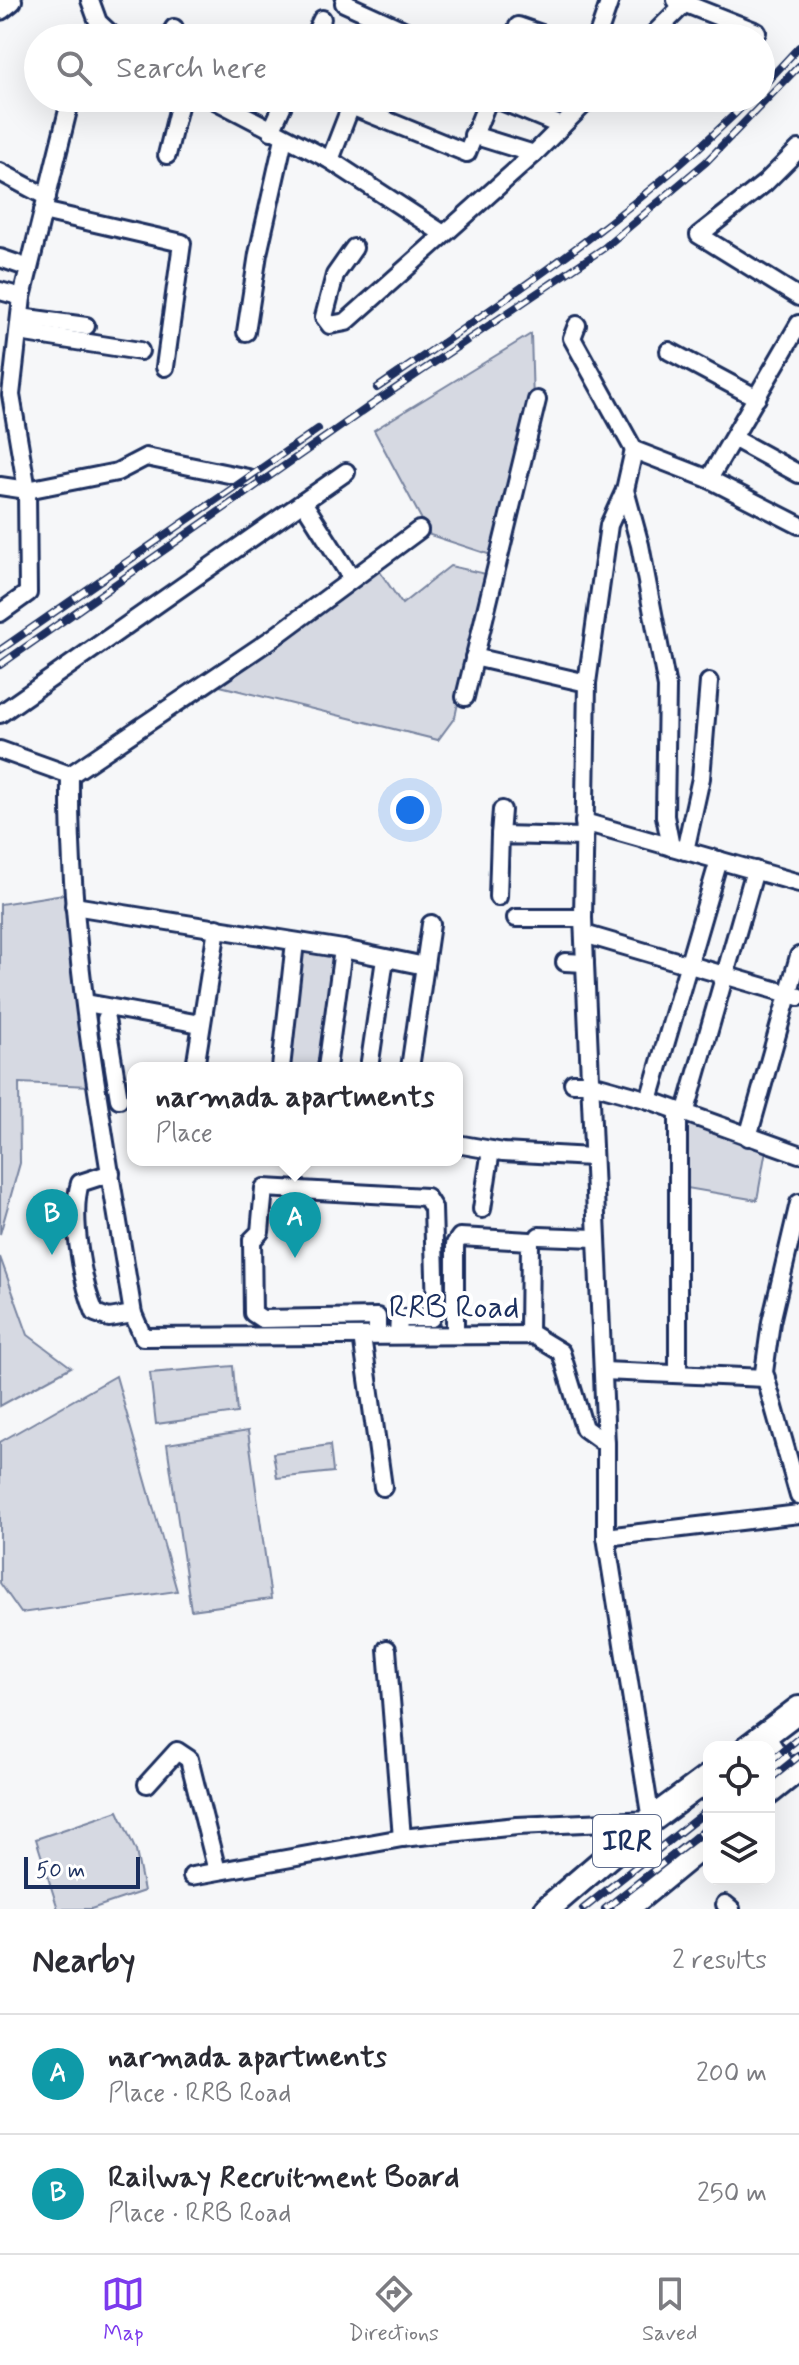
<!DOCTYPE html>
<html lang="en">
<head>
<meta charset="utf-8">
<style>
	:root { --surface:#fff; --page:#f7f7f7; --text:#2b2b33; --muted:#7c7c81; --line:#e1e1e2; --accent:#7c3aed }
	body { margin:0; font-family:Mynerve,sans-serif; background:var(--page); color:var(--text) }
	.controls { position:absolute; right:24px; bottom:24px; display:grid; overflow:hidden; border-radius:16px; box-shadow:0 8px 32px #0002 }
	.controls button { width:72px; height:72px; display:grid; place-items:center; padding:0; border:0; border-bottom:2px solid var(--line); background:var(--surface); color:var(--text); font:40px sans-serif }
	.scale { position:absolute; left:24px; bottom:20px; width:116px; box-sizing:border-box; padding-left:8px; border:4px solid #1b2f5e; border-top:0; font-size:22px; line-height:28px; white-space:nowrap; color:#1b2f5e; -webkit-text-stroke:6px #fff; paint-order:stroke }
	.you { position:absolute; left:410px; top:810px; width:28px; height:28px; margin:-20px; border:6px solid #fff; border-radius:50%; background:#1a73e8; box-shadow:0 0 0 12px #1a73e833 }
	.badge { display:grid; place-items:center; width:52px; height:52px; border-radius:50%; background:var(--accent); color:#fff; font-size:26px; font-weight:700 }
	.pin { position:absolute; translate:-50% -66px; filter:drop-shadow(0 2px 4px #0008) }
	.pin::after { content:''; position:absolute; top:42px; width:28px; height:24px; background:inherit; clip-path:polygon(0 0,100% 0,50% 100%) }
	.popup { position:absolute; left:127px; top:1062px; width:336px; height:104px; box-sizing:border-box; display:grid; place-content:center; border-radius:16px; background:var(--surface); filter:drop-shadow(0 2px 6px #0005); font-size:26px; white-space:nowrap; color:var(--muted) }
	.popup b { font-size:30px; color:var(--text) }
	.popup::after { content:''; position:absolute; left:50%; top:100%; margin-left:-16px; border:16px solid transparent; border-top-color:var(--surface) }
	.list { margin:0; padding:0; list-style:none }
	h2 { display:flex; justify-content:space-between; align-items:center; height:104px; margin:0; padding:0 32px; font-size:34px }
	h2 small { font-size:26px; font-weight:400; color:var(--muted) }
	.list li { display:grid; grid-template-columns:52px 1fr auto; gap:24px; align-items:center; box-sizing:border-box; height:120px; padding:0 32px; border-top:2px solid var(--line) }
	.list b { display:block; font-size:30px; white-space:nowrap }
	.list p { margin:0; font-size:26px; white-space:nowrap; color:var(--muted) }
	.list em { font-size:26px; font-style:normal; color:var(--muted) }
	.icon { flex:none; width:44px; height:44px; fill:none; stroke:currentColor; stroke-width:2; stroke-linecap:round; stroke-linejoin:round }
	.map { position:relative; flex:none; width:799px; height:1909px; overflow:hidden }
	.search { position:absolute; background:var(--surface); box-shadow:0 8px 32px #0002; left:24px; right:24px; top:24px; height:88px; display:flex; align-items:center; gap:20px; box-sizing:border-box; padding:0 28px; border-radius:44px; color:var(--muted); font-size:30px }
	.sheet { height:344px; background:var(--surface) }
	nav { display:flex; justify-content:space-around; align-items:center; box-sizing:border-box; height:112px; border-top:2px solid var(--line); background:var(--surface); font-size:22px; color:var(--muted) }
	nav a { display:grid; justify-items:center; gap:4px }
	nav .on { color:var(--accent) }
	.map>svg:first-child { display:block }
</style>
</head>
<body>
<div class="map">
<svg width="799" height="1909" viewBox="0 0 799 1909">
	<rect width="100%" height="100%" fill="#f6f7f9"/>
	<filter id="ink" filterUnits="userSpaceOnUse"><feTurbulence type="fractalNoise" baseFrequency=".0125" numOctaves="2"/><feDisplacementMap in="SourceGraphic" scale="16" xChannelSelector="R" yChannelSelector="G"/><feConvolveMatrix kernelMatrix="1 2 1 2 8 2 1 2 1" color-interpolation-filters="sRGB"/></filter>
	<g filter="url(#ink)">
		<g fill="#d6d9e2" stroke="#7884a0" stroke-width="2">
			<polygon points="531,334 533,403 494,556 430,535 374,430"/>
			<polygon points="450,566 486,574 455,717 438,740 220,686 378,569 402,604"/>
			<polygon points="64,894 90,1086 19,1083 20,1163 0,1234 0,904"/>
			<polygon points="295,942 343,949 327,1068 281,1068"/>
			<polygon points="678,1112 767,1144 757,1200 681,1187"/>
			<polygon points="0,1257 28,1335 71,1367 0,1406"/>
			<polygon points="233,1366 237,1413 156,1424 150,1373"/>
			<polygon points="116,1376 177,1591 21,1613 0,1583 0,1442"/>
			<polygon points="248,1431 271,1599 191,1610 167,1444"/>
			<polygon points="330,1445 333,1472 277,1478 273,1453"/>
			<polygon points="118,1811 136,1851 144,1891 91,1909 58,1909 36,1839"/>
		</g>
		<g fill="none" stroke-linecap="round" stroke-linejoin="round">
			<g stroke="#1b2f5e" stroke-width="22">
				<g id="minor">
					<polyline points="90,0 98,22 115,38"/>
					<polyline points="345,0 344,3 399,28 395,38"/>
					<polyline points="676,0 757,32"/>
					<polyline points="399,28 420,38"/>
					<polyline points="168,38 174,28"/>
					<polyline points="313,38 322,19"/>
					<polyline points="513,38 518,26 553,38"/>
					<polyline points="597,38 610,0"/>
					<polyline points="650,38 688,0"/>
					<polyline points="211,98 330,160 442,233"/>
					<polyline points="416,98 421,98"/>
					<polyline points="494,98 562,126"/>
					<polyline points="351,106 467,153 489,98"/>
					<polyline points="271,131 286,98"/>
					<polyline points="473,135 534,154"/>
					<polyline points="799,149 765,183 699,235 799,297"/>
					<polyline points="167,155 181,98"/>
					<polyline points="330,160 354,98"/>
					<polyline points="0,172 47,197"/>
					<polyline points="43,211 182,243 165,367"/>
					<polyline points="354,248 335,275 324,317 330,325 346,322 534,154 590,98"/>
					<polyline points="0,258 29,268"/>
					<polyline points="0,291 22,297"/>
					<polyline points="20,317 86,326"/>
					<polyline points="577,325 572,338 634,450 709,479 799,525"/>
					<polyline points="19,332 140,351"/>
					<polyline points="246,332 258,254 284,138"/>
					<polyline points="669,351 757,398"/>
					<polyline points="735,439 799,474"/>
					<polyline points="346,472 303,502 352,579"/>
					<polyline points="709,479 799,324"/>
					<polyline points="0,486 27,490 117,472 146,457 248,478"/>
					<polyline points="625,490 640,545 667,687 665,816 671,847"/>
					<polyline points="0,613 28,593 27,490 11,395 22,297 71,98"/>
					<polyline points="474,657 587,683"/>
					<polyline points="465,697 537,400"/>
					<polyline points="0,714 303,502"/>
					<path d="M0,750l70,25c-2,181 35,361 63,539l10,23 390,-2 28,17 23,76 22,16"/>
					<polyline points="70,775 273,638 419,530"/>
					<polyline points="584,822 799,883"/>
					<polyline points="500,835 502,810"/>
					<polyline points="685,851 701,778 709,682"/>
					<polyline points="498,897 500,835 584,837"/>
					<polyline points="74,906 343,949 425,966"/>
					<polyline points="516,918 583,918"/>
					<polyline points="584,934 799,997"/>
					<polyline points="565,962 585,963"/>
					<polyline points="86,1003 200,1024"/>
					<polyline points="106,1019 119,1099"/>
					<polyline points="195,1068 217,928"/>
					<polyline points="281,1068 295,942"/>
					<polyline points="327,1068 343,949"/>
					<polyline points="369,1068 385,959"/>
					<polyline points="410,1068 431,924"/>
					<polyline points="573,1083 588,1083 649,1100 799,1154"/>
					<polyline points="649,1100 719,860"/>
					<polyline points="685,1114 755,870"/>
					<polyline points="748,1137 799,956"/>
					<polyline points="457,1144 503,1152 591,1157"/>
					<path d="M111,1173l-31,10c-10,32 2,99 15,130l14,5 24,-4"/>
					<polyline points="799,1203 771,1322 764,1372 799,1496"/>
					<polyline points="482,1209 491,1150"/>
					<polyline points="539,1236 595,1238"/>
					<polyline points="455,1334 455,1244 460,1237 530,1241 529,1335"/>
					<polyline points="377,1335 377,1317 262,1319 253,1313 252,1240 260,1232 264,1188 426,1197 433,1208 436,1309 431,1318 399,1318 398,1335"/>
					<polyline points="362,1336 383,1487"/>
					<polyline points="603,1371 766,1378"/>
					<polyline points="678,1374 678,1112"/>
					<polyline points="606,1537 799,1514"/>
					<polyline points="387,1649 402,1838"/>
					<polyline points="147,1784 177,1751 189,1759 217,1871"/>
					<polyline points="192,1876 402,1838 517,1826 651,1820 606,1537 606,1444 583,918 587,683 609,525 625,490 634,450"/>
					<polyline points="725,1904 731,1909"/>
				</g>
			</g>
			<g stroke="#1b2f5e" stroke-width="28">
				<polyline id="secondary" points="0,8 10,0"/>
			</g>
			<g stroke="#1b2f5e" stroke-width="30">
				<g id="primary">
					<polyline points="762,1737 788,1776"/>
					<polyline points="749,1747 799,1709"/>
					<polyline points="769,1792 799,1768"/>
					<polyline points="547,1909 651,1820 709,1777"/>
					<polyline points="625,1909 709,1840"/>
				</g>
			</g>
			<use href="#minor" stroke="#fff" stroke-width="16"/>
			<use href="#secondary" stroke="#fff" stroke-width="22"/>
			<use href="#primary" stroke="#fff" stroke-width="24"/>
			<g stroke="#1b2f5e" stroke-width="8">
				<g id="rail">
					<polyline points="761,88 799,47"/>
					<path d="M377,388c132,-91 261,-176 374,-290"/>
					<polyline points="0,650 318,429"/>
					<polyline points="0,665 377,401 604,248 706,162 799,66"/>
					<polyline points="769,1762 799,1738"/>
					<polyline points="769,1780 799,1756"/>
					<polyline points="583,1909 709,1809"/>
					<polyline points="605,1909 709,1827"/>
				</g>
			</g>
			<use href="#rail" stroke="#fff" stroke-width="5" stroke-dasharray="15" stroke-linecap="butt"/>
		</g>
	</g>
	<g text-anchor="middle" dominant-baseline="central" stroke-width="8" stroke-linejoin="round" paint-order="stroke">
		<rect fill="#fff" stroke="#5f6d8e" stroke-width="2" x="593" y="1815" width="68" height="52" rx="6"/>
		<g font-size="30" font-weight="bold" fill="#1b2f5e">
			<text x="627" y="1841">IRR</text>
		</g>
		<g font-size="32" fill="#1b2f5e" stroke="#fff">
			<text x="454" y="1308">RRB Road</text>
		</g>
	</g>
</svg>
<div class="controls">
<button><svg class="icon" aria-label="locate" viewBox="0 0 24 24"><circle cx="12" cy="12" r="6"/><path d="M12 2v4M12 18v4M2 12h4M18 12h4"/></svg></button>
<button><svg class="icon" aria-label="layers" viewBox="0 0 24 24"><path d="M12 4l9 5-9 5-9-5zM3 14l9 5 9-5"/></svg></button>
</div>
<div class="scale">50 m</div>
<div class="you"></div>
<div class="pin badge" style="left:295px;top:1258px;background:#0f9aa8">A</div>
<div class="popup"><b>narmada apartments</b>Place</div>
<div class="pin badge" style="left:52px;top:1255px;background:#0f9aa8">B</div>
<div class="search"><svg class="icon" aria-label="search" viewBox="0 0 24 24"><circle cx="10" cy="10" r="6"/><path d="M15 15l6 6"/></svg>Search here</div>
</div>
<section class="sheet">
<h2>Nearby<small>2 results</small></h2>
<ul class="list">
<li><span class="badge" style="background:#0f9aa8">A</span><div><b>narmada apartments</b><p>Place · RRB Road</p></div><em>200 m</em></li>
<li><span class="badge" style="background:#0f9aa8">B</span><div><b>Railway Recruitment Board</b><p>Place · RRB Road</p></div><em>250 m</em></li>
</ul>
</section>
<nav>
<a class="on"><svg class="icon" aria-label="map" viewBox="0 0 24 24"><path d="M3 6l6-2 6 2 6-2v14l-6 2-6-2-6 2zM9 4v14M15 6v14"/></svg>Map</a>
<a><svg class="icon" aria-label="directions" viewBox="0 0 24 24"><path d="M12 3l9 9-9 9-9-9zM9 14v-3h6M13 9l2 2-2 2"/></svg>Directions</a>
<a><svg class="icon" aria-label="saved" viewBox="0 0 24 24"><path d="M7 4h10v16l-5-4-5 4z"/></svg>Saved</a>
</nav>
</body>
</html>
